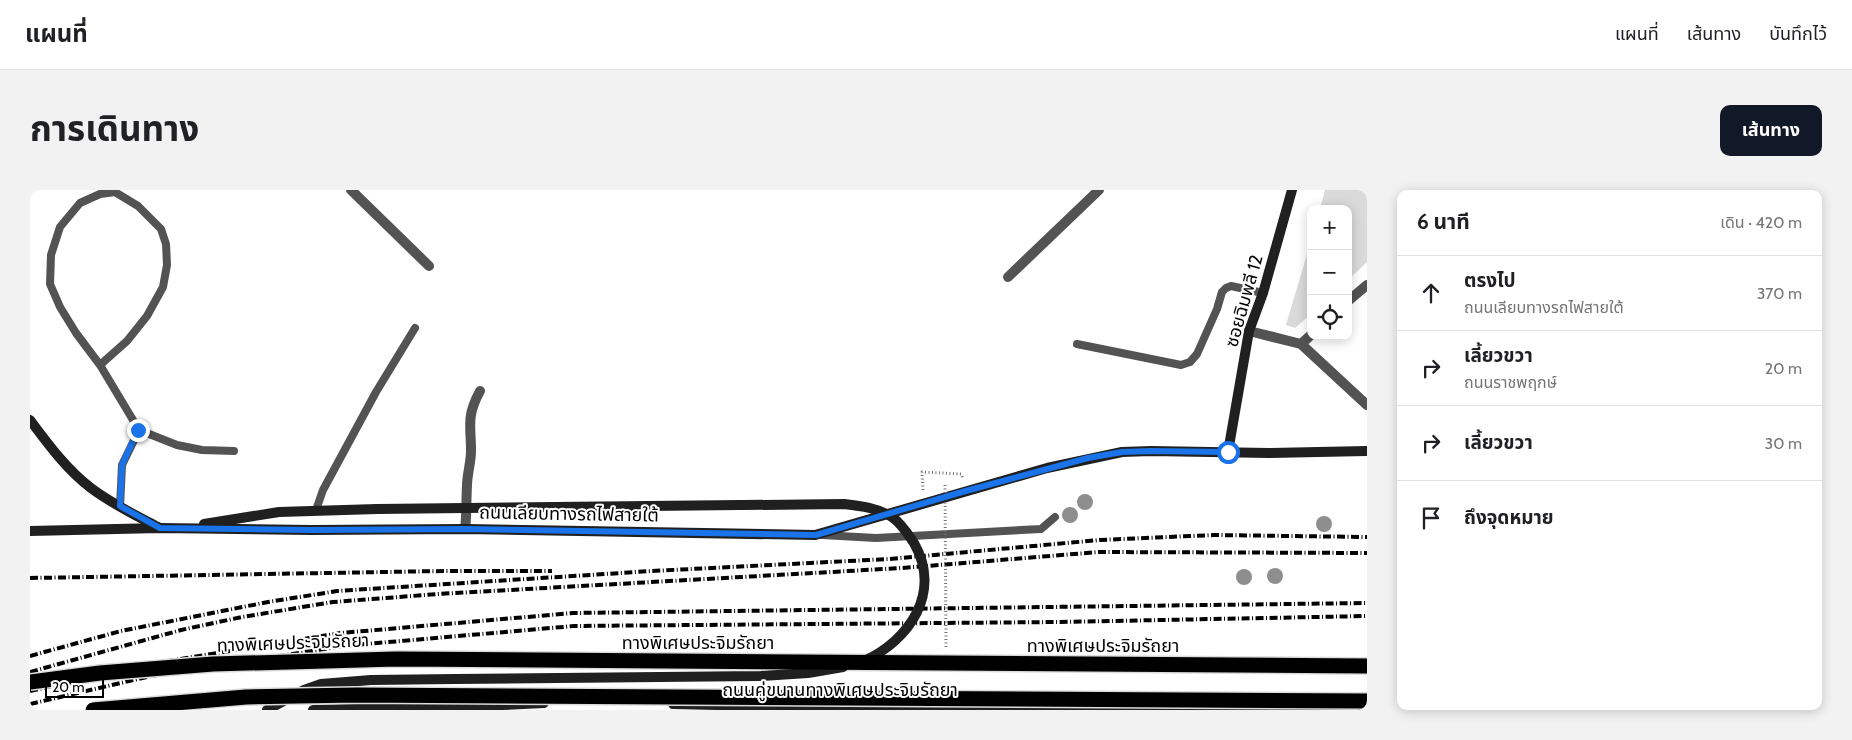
<!DOCTYPE html>
<html lang="th">
<head>
<meta charset="utf-8">
<style>
	:root { --surface:#fff; --page:#f2f2f2; --text:#202124; --muted:#757577; --line:#e0e0e0; --accent:#111827 }
	body { margin:0; font-family:Cabin,"Noto Sans Thai",sans-serif; background:var(--page); color:var(--text) }
	.controls { position:absolute; right:15px; top:15px; display:grid; overflow:hidden; border-radius:10px; box-shadow:0 2px 12px #0003 }
	.controls button { width:45px; height:45px; display:grid; place-items:center; padding:0; border:0; border-bottom:1px solid var(--line); background:var(--surface); color:var(--text); font:25px sans-serif }
	.scale { position:absolute; left:15px; bottom:12px; width:59px; box-sizing:border-box; padding-left:5px; border:2px solid #000; border-top:0; font-size:14px; line-height:18px; white-space:nowrap; color:#000; -webkit-text-stroke:4px #fff; paint-order:stroke }
	.stop { position:absolute; width:15px; height:15px; margin:-11px; border:4px solid #1a73e8; border-radius:50%; background:#fff }
	.stop.end { background:#1a73e8; border-color:#fff; box-shadow:0 1px 5px #0008 }
	.list { margin:0; padding:0; list-style:none }
	h2 { display:flex; justify-content:space-between; align-items:center; height:65px; margin:0; padding:0 20px; font-size:21px }
	h2 small { font-size:16px; font-weight:400; color:var(--muted) }
	.list li { display:grid; grid-template-columns:32px 1fr auto; gap:15px; align-items:center; box-sizing:border-box; height:75px; padding:0 20px; border-top:1px solid var(--line) }
	.list b { display:block; font-size:19px; white-space:nowrap }
	.list p { margin:0; font-size:16px; white-space:nowrap; color:var(--muted) }
	.list em { font-size:16px; font-style:normal; color:var(--muted) }
	.icon { flex:none; width:28px; height:28px; fill:none; stroke:currentColor; stroke-width:2; stroke-linecap:round; stroke-linejoin:round }
	.map { position:relative; flex:none; width:1337px; height:520px; overflow:hidden; border-radius:10px }
	header { display:flex; align-items:center; gap:30px; box-sizing:border-box; height:70px; padding:0 25px; background:var(--surface); border-bottom:1px solid var(--line) }
	header strong { font-size:24px }
	nav { display:flex; gap:28px; margin-inline-start:auto; font-size:18px }
	.intro { display:flex; align-items:center; justify-content:space-between; box-sizing:border-box; height:120px; padding:0 30px }
	h1 { margin:0; font-size:35px }
	.button { padding:12px 22px; border-radius:10px; background:var(--accent); color:#fff; font-size:18px; font-weight:700 }
	main { display:flex; gap:30px; padding:0 30px }
	aside { flex:1; background:var(--surface); border-radius:10px; box-shadow:0 2px 12px #0003 }
	.map>svg:first-child { display:block }
</style>
</head>
<body>
<header>
<strong>แผนที่</strong>
<nav><a>แผนที่</a><a>เส้นทาง</a><a>บันทึกไว้</a></nav>
</header>
<div class="intro"><h1>การเดินทาง</h1><a class="button">เส้นทาง</a></div>
<main>
<div class="map">
<svg width="1337" height="520" viewBox="0 0 1337 520">
	<rect width="100%" height="100%" fill="#fff"/>
	<g fill="#dadada">
		<polygon points="1295,0 1337,0 1337,72 1318,90 1318,19 1290,19"/>
		<polygon points="1281,51 1281,124 1265,138 1256,135"/>
	</g>
	<g fill="none" stroke-linecap="round" stroke-linejoin="round">
		<polyline stroke="#757575" stroke-width="3" stroke-dasharray="1 2.5" stroke-linecap="butt" points="893,300 892,282 931,284 933,288"/>
		<g stroke="#535353" stroke-width="8">
			<polyline points="1047,154 1151,175 1160,172 1167,164 1187,119 1192,102 1196,98 1201,96 1233,103"/>
			<polyline points="70,175 97,151 117,126 133,97 137,75 136,54 131,39 108,16 85,2 70,4 50,13 30,37 21,65 20,94 30,117 46,143 70,175 109,240 147,255 172,260 204,261"/>
			<polyline points="90,317 92,275 109,240"/>
			<polyline points="286,320 293,300 346,202 385,138"/>
			<polyline points="792,345 846,348 1011,339 1025,327"/>
		</g>
		<g stroke="#535353" stroke-width="10">
			<polyline points="321,0 399,76"/>
			<polyline points="978,87 1069,0"/>
			<polyline points="1318,111 1337,95"/>
			<polyline points="1219,141 1271,154 1337,215"/>
			<polyline points="1271,154 1281,145"/>
			<path d="M435,339c2,-15 1,-28 2,-43 0,-12 4,-23 4,-35 0,-26 -5,-34 9,-60"/>
		</g>
		<g stroke="#202020" stroke-width="10">
			<path d="M0,230c18,24 37,50 61,68 21,16 44,27 67,39"/>
			<polyline points="1198,262 1219,141 1233,103 1262,0"/>
			<polyline points="174,334 249,322 347,319"/>
			<polyline points="0,341 130,338 282,340 435,339 785,345 1017,278 1092,262 1121,261 1239,263 1337,261"/>
			<polyline points="643,514 774,517 1337,519"/>
			<polyline points="237,520 274,500 291,494 341,490 425,489"/>
			<polyline points="283,520 452,516 514,513"/>
		</g>
		<g stroke="#000" stroke-width="4" stroke-dasharray="8 2.5 1 2.5" stroke-linecap="butt">
			<polyline points="0,388 414,381 522,381"/>
			<polyline points="0,466 91,441 238,412 307,401 622,381 859,369 1070,350 1184,345 1337,347"/>
			<polyline points="0,482 151,440 212,427 303,412 408,404 872,378 1069,362 1337,363"/>
			<polyline points="0,501 119,474 311,443 543,423 1337,413"/>
			<polyline points="0,514 121,486 313,456 544,436 1030,432 1337,426"/>
		</g>
		<g stroke="#dbdbdb" stroke-width="18" stroke-linecap="butt">
			<g id="highway-bridge">
				<polyline points="0,492 70,483 183,474 366,469 1337,476"/>
				<polyline points="63,520 216,507 326,505 1337,511"/>
			</g>
		</g>
		<polyline stroke="#757575" stroke-width="3" stroke-dasharray="1 2.5" stroke-linecap="butt" points="915,295 916,457"/>
		<g stroke="#202020" stroke-width="10">
			<path d="M347,319l467,-5c17,2 34,4 48,13 9,6 16,17 22,26 28,49 -4,97 -50,118"/>
			<polyline points="425,489 731,486 778,483 813,477"/>
		</g>
		<use href="#highway-bridge" stroke="#000" stroke-width="15"/>
	</g>
	<g fill="#8e8e8e">
		<circle cx="1055" cy="312" r="8"/>
		<circle cx="1040" cy="325" r="8"/>
		<circle cx="1294" cy="334" r="8"/>
		<circle cx="1245" cy="386" r="8"/>
		<circle cx="1214" cy="387" r="8"/>
	</g>
	<g fill="none" stroke-linecap="round" stroke-linejoin="round">
		<polyline stroke="#1a73e8" stroke-width="6" points="108,240 92,275 90,316 130,338 282,340 435,339 786,345 932,302 1058,268 1092,262 1121,261 1198,262"/>
	</g>
	<g text-anchor="middle" dominant-baseline="central" stroke-width="4" stroke-linejoin="round" paint-order="stroke">
		<g font-size="18" fill="#000" stroke="#fff">
			<text transform="translate(1214 111) rotate(-74)">ซอยฉิมพลี 12</text>
			<text transform="translate(539 324) rotate(1)">ถนนเลียบทางรถไฟสายใต้</text>
			<text transform="translate(263 453) rotate(-2)">ทางพิเศษประจิมรัถยา</text>
			<text x="668" y="453">ทางพิเศษประจิมรัถยา</text>
			<text x="1073" y="456">ทางพิเศษประจิมรัถยา</text>
			<text x="810" y="500">ถนนคู่ขนานทางพิเศษประจิมรัถยา</text>
		</g>
	</g>
</svg>
<div class="controls">
<button>+</button>
<button>−</button>
<button><svg class="icon" aria-label="locate" viewBox="0 0 24 24"><circle cx="12" cy="12" r="6"/><path d="M12 2v4M12 18v4M2 12h4M18 12h4"/></svg></button>
</div>
<div class="scale">20 m</div>
<div class="stop" style="left:1198px;top:262px"></div>
<div class="stop end" style="left:108px;top:240px"></div>
</div>
<aside>
<h2>6 นาที<small>เดิน · 420 m</small></h2>
<ul class="list">
<li><svg class="icon" aria-label="ahead" viewBox="0 0 24 24"><path d="M12 20V5M6 11l6-6 6 6"/></svg><div><b>ตรงไป</b><p>ถนนเลียบทางรถไฟสายใต้</p></div><em>370 m</em></li>
<li><svg class="icon" aria-label="right" viewBox="0 0 24 24"><path d="M7 20v-9h11M14 6l5 5-5 5"/></svg><div><b>เลี้ยวขวา</b><p>ถนนราชพฤกษ์</p></div><em>20 m</em></li>
<li><svg class="icon" aria-label="right" viewBox="0 0 24 24"><path d="M7 20v-9h11M14 6l5 5-5 5"/></svg><div><b>เลี้ยวขวา</b></div><em>30 m</em></li>
<li><svg class="icon" aria-label="arrive" viewBox="0 0 24 24"><path d="M6 21V4h12l-3 4 3 4H6"/></svg><div><b>ถึงจุดหมาย</b></div></li>
</ul>
</aside>
</main>
</body>
</html>
